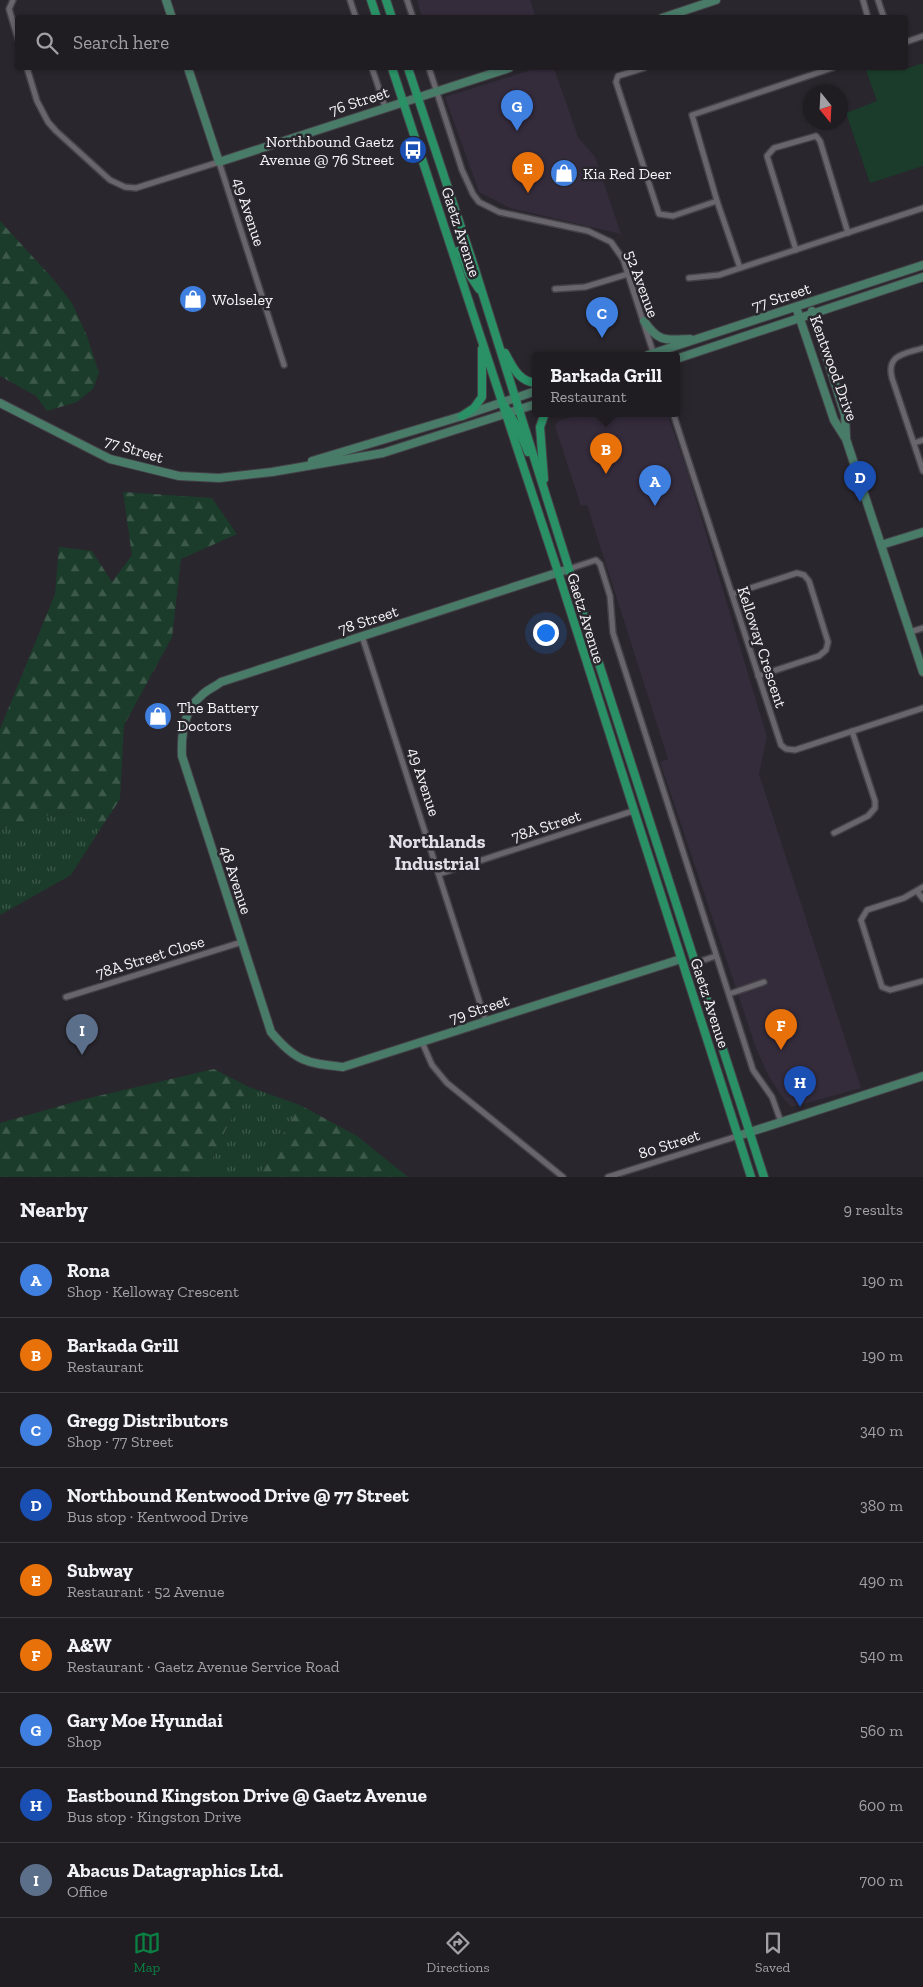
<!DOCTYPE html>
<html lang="en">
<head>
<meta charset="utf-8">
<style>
	:root { --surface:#1f1c22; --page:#27252a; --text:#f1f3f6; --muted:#a1a1a5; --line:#3c3a40; --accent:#0b8043 }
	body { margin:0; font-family:"Zilla Slab",serif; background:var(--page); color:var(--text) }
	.compass { position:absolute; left:803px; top:85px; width:45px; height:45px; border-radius:50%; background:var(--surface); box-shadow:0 1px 4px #0004; rotate:162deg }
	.you { position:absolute; left:545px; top:632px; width:18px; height:18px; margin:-12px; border:4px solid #fff; border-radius:50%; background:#1a73e8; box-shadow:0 0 0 8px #1a73e833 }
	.badge { display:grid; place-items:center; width:32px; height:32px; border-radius:50%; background:var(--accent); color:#fff; font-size:16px; font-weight:700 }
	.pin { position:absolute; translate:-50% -41px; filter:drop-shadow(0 1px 2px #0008) }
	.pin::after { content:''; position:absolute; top:26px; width:18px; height:15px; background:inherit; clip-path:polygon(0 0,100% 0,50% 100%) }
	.popup { position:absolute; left:532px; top:352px; width:148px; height:65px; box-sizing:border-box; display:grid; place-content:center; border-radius:5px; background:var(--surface); filter:drop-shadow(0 1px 4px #0005); font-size:16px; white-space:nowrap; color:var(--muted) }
	.popup b { font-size:19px; color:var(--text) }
	.popup::after { content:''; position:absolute; left:50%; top:100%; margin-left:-10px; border:10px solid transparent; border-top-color:var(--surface) }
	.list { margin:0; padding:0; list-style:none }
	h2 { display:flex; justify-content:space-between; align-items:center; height:65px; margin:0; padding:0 20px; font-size:21px }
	h2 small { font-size:16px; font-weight:400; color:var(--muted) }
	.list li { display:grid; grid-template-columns:32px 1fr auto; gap:15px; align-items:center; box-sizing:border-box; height:75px; padding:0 20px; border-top:1px solid var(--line) }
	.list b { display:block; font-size:19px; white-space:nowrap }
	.list p { margin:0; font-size:16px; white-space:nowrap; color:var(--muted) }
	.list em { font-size:16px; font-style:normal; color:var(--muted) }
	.icon { flex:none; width:28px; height:28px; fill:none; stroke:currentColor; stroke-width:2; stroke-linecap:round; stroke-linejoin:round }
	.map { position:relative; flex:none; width:923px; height:1177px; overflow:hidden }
	.search { position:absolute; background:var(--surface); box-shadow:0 1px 4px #0004; left:15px; right:15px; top:15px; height:55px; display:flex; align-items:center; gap:12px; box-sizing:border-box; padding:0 18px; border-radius:5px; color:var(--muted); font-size:19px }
	.sheet { height:740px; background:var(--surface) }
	nav { display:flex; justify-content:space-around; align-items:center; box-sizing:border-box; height:70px; border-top:1px solid var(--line); background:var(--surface); font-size:14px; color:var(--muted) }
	nav a { display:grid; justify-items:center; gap:2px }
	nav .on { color:var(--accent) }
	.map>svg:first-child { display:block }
</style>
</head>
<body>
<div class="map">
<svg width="923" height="1177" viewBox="0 0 923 1177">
	<defs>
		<pattern id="grass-tufts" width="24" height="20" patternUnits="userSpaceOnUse" patternTransform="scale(1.25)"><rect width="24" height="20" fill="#1b3c2b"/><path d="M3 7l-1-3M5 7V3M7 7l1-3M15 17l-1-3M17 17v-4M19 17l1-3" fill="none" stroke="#3d594a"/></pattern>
		<pattern id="forest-firs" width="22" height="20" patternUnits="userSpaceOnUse" patternTransform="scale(1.25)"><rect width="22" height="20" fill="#1b3c2b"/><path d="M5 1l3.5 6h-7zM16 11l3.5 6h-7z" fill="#3d594a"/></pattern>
	</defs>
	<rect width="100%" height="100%" fill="#29262d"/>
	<g fill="#342b3b">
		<polygon points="417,0 530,0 536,17 422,17"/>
		<polygon points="537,68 554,68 578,137 595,157 621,234 510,208 479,192 445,97"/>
		<polygon points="583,413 667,413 687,470 767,737 759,774 861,1088 792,1107 783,1098 768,1075 756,1048 660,762 668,759 587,505 581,506 555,426 559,421"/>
	</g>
	<g fill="url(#grass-tufts)">
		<polygon points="73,812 101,828 71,875 0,915 0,830 44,816"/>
		<polygon points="249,1087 300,1105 258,1177 204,1177 225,1131"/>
	</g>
	<g fill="url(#forest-firs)">
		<polygon points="0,221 54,280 72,303 87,336 99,373 93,389 77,402 47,411 36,396 0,376"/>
		<polygon points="123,492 212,498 237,534 181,559 172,637 124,725 120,799 101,828 72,812 44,816 0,830 0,729 55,594 59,547 92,551 112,582 132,555"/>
		<polygon points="214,1069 249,1087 225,1131 204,1177 0,1177 0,1123 85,1099"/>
		<polygon points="300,1105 357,1136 408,1177 258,1177"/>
	</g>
	<polygon fill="#1b3c2b" points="923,63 923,166 870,183 846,113 877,101 866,70 872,68 902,68 903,70"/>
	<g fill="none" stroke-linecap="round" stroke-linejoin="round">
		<g stroke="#444147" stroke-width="8">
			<g id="street">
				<polyline points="13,0 9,9 18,39"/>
				<polyline points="350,0 356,18"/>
				<polyline points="407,0 413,18"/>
				<polyline points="863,0 868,18"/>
				<polyline points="878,0 884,18"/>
				<polyline points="906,42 923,36"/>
				<polyline points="27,68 37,101 48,122 56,131 110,180 125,187 136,188 219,162 284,365"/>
				<polyline points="372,68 385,107"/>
				<polyline points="429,68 462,170 473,194 479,202 499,212 588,231 611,242 623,259 654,355"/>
				<polyline points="644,68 618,76 616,82 659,214 673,216 717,201"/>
				<polyline points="796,250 767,156 774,148 816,136 820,141 848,233"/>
				<polyline points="740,268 717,201 692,115 832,68"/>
				<polyline points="689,278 719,275 923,208"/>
				<polyline points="555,289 585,287 628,274"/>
				<path d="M923,348c-18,6 -37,6 -31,30l31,93"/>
				<polyline points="673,413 781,745 786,749 795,750 923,708"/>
				<polyline points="914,443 923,440"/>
				<polyline points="569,569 596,560 600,564 610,596 613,633 753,1070 772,1097 781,1122"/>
				<polyline points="732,594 797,573 804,575 809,581 828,642 826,650 819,656 758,676"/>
				<polyline points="910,632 923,628"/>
				<polyline points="362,636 486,1022"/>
				<polyline points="834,833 868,816 875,808 875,801 852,731"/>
				<polyline points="439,874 633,811"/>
				<polyline points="923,887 904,898 867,910 861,920 882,987 890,990 923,981"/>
				<polyline points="917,891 923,899"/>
				<polyline points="695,963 716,956"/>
				<polyline points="729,994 764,982"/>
				<polyline points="66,997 242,942"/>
				<polyline points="422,1042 432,1065 447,1083 563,1177"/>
				<polyline points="608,1177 738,1136"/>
			</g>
		</g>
		<g stroke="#444147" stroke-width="10">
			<g id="secondary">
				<polyline points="166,0 172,18"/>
				<polyline points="662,18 716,0"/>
				<polyline points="188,68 219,162 509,68"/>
				<polyline points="796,307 834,420 846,439 923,672"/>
				<polyline points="812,311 845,415 846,437"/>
				<path d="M644,321c15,22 22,19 46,18"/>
				<polyline points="648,355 923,265"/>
				<polyline points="676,359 923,277"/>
				<polyline points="0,403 110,459 179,476 219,478 272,472 383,453 536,404"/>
				<polyline points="312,461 462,416 536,391"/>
				<polyline points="881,545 923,532"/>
				<path d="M569,569l-348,113c-6,5 -15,8 -20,14 -17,14 -20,39 -19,60l89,276c25,30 36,31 72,35l338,-108"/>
				<polyline points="738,1136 923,1076"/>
			</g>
		</g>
		<g stroke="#444147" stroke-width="10">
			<g id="primary">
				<polyline points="371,0 377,18"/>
				<polyline points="386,0 392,18"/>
				<polyline points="392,68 558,572 751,1177"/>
				<polyline points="408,68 473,263 585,620 764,1177"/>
				<polyline points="453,252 459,251 462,255 469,274 479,289"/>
				<path d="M505,353c8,14 13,28 31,30"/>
				<polyline points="504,405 518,428 528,452"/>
				<polyline points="462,416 474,408 482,397 482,349"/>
				<polyline points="544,479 540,427 545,413"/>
			</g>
		</g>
		<use href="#street" stroke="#68656d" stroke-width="5"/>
		<use href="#secondary" stroke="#497b69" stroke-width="8"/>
		<use href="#primary" stroke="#2a9166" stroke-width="8"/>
	</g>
	<defs>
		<g id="bus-disc" transform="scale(1.4375)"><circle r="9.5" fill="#1a4fb4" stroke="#29262d"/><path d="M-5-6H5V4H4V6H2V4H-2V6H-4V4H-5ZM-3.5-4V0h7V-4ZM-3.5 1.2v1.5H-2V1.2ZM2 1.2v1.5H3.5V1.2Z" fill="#fff"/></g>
		<g id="shop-disc" transform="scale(1.4375)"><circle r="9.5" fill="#3f7fe0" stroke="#29262d"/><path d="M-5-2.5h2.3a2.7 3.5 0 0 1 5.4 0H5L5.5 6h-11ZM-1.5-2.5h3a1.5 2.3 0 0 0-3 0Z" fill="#fff"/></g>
	</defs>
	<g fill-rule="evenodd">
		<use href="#bus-disc" x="413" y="150"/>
		<use href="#shop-disc" x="564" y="173"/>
		<use href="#shop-disc" x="193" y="299"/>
		<use href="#shop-disc" x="158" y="716"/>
	</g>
	<g text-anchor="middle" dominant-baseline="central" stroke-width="5" stroke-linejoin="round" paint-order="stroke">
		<g font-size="16" fill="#f6f4f8" stroke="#29262d">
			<text transform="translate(359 101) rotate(-18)">76 Street</text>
			<text transform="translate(249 212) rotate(72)">49 Avenue</text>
			<text transform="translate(461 232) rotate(72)">Gaetz Avenue</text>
			<text transform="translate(642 284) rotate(70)">52 Avenue</text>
			<text transform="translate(781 297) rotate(-18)">77 Street</text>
			<text transform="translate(834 368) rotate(70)">Kentwood Drive</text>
			<text transform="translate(134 449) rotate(17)">77 Street</text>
			<text transform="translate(586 618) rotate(73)">Gaetz Avenue</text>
			<text transform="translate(368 620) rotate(-18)">78 Street</text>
			<text transform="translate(762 647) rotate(72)">Kelloway Crescent</text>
			<text transform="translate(424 782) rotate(72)">49 Avenue</text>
			<text transform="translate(546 826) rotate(-18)">78A Street</text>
			<text transform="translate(236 880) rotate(72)">48 Avenue</text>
			<text transform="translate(150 957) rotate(-17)">78A Street Close</text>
			<text transform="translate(710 1003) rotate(72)">Gaetz Avenue</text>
			<text transform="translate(479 1009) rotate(-18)">79 Street</text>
			<text transform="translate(669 1144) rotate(-18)">80 Street</text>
		</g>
		<g font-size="16" fill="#f6f4f8" stroke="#29262d" text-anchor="start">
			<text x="394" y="141" text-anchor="end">Northbound Gaetz<tspan x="394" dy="18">Avenue @ 76 Street</tspan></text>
			<text x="583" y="173">Kia Red Deer</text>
			<text x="212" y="299">Wolseley</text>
			<text x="177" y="707">The Battery<tspan x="177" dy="18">Doctors</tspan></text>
		</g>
		<g font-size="19" font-weight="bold" fill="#e3dfe8" stroke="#29262d">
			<text x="437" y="841">Northlands<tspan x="437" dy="22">Industrial</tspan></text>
		</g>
	</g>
</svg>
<svg class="compass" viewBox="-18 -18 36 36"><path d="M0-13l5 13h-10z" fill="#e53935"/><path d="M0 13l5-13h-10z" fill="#a1a1a5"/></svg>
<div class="you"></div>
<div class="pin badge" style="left:655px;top:506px;background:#3f7fe0">A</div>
<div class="pin badge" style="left:606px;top:474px;background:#e8710a">B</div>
<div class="popup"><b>Barkada Grill</b>Restaurant</div>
<div class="pin badge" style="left:602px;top:338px;background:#3f7fe0">C</div>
<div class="pin badge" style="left:860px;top:502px;background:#1a4fb4">D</div>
<div class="pin badge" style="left:528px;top:193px;background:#e8710a">E</div>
<div class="pin badge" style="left:781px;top:1050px;background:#e8710a">F</div>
<div class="pin badge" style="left:517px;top:131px;background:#3f7fe0">G</div>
<div class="pin badge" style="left:800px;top:1107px;background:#1a4fb4">H</div>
<div class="pin badge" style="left:82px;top:1055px;background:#5c6f8a">I</div>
<div class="search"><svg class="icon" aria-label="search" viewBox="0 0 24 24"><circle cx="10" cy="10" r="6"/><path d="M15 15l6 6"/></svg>Search here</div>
</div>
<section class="sheet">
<h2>Nearby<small>9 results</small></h2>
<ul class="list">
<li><span class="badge" style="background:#3f7fe0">A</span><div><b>Rona</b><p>Shop · Kelloway Crescent</p></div><em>190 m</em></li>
<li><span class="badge" style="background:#e8710a">B</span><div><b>Barkada Grill</b><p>Restaurant</p></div><em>190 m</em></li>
<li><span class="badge" style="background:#3f7fe0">C</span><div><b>Gregg Distributors</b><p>Shop · 77 Street</p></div><em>340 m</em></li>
<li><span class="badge" style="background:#1a4fb4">D</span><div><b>Northbound Kentwood Drive @ 77 Street</b><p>Bus stop · Kentwood Drive</p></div><em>380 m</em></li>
<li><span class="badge" style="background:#e8710a">E</span><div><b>Subway</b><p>Restaurant · 52 Avenue</p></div><em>490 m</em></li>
<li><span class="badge" style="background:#e8710a">F</span><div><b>A&amp;W</b><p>Restaurant · Gaetz Avenue Service Road</p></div><em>540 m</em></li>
<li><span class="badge" style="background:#3f7fe0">G</span><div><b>Gary Moe Hyundai</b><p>Shop</p></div><em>560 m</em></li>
<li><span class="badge" style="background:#1a4fb4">H</span><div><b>Eastbound Kingston Drive @ Gaetz Avenue</b><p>Bus stop · Kingston Drive</p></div><em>600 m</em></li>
<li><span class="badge" style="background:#5c6f8a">I</span><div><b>Abacus Datagraphics Ltd.</b><p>Office</p></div><em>700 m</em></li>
</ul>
</section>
<nav>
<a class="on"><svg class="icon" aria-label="map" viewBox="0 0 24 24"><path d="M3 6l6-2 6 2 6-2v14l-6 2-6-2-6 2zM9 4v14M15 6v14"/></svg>Map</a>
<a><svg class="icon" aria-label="directions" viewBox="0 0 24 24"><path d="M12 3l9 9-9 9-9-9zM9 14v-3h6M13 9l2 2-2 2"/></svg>Directions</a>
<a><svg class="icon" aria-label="saved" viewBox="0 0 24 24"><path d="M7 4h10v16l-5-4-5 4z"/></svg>Saved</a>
</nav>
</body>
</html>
